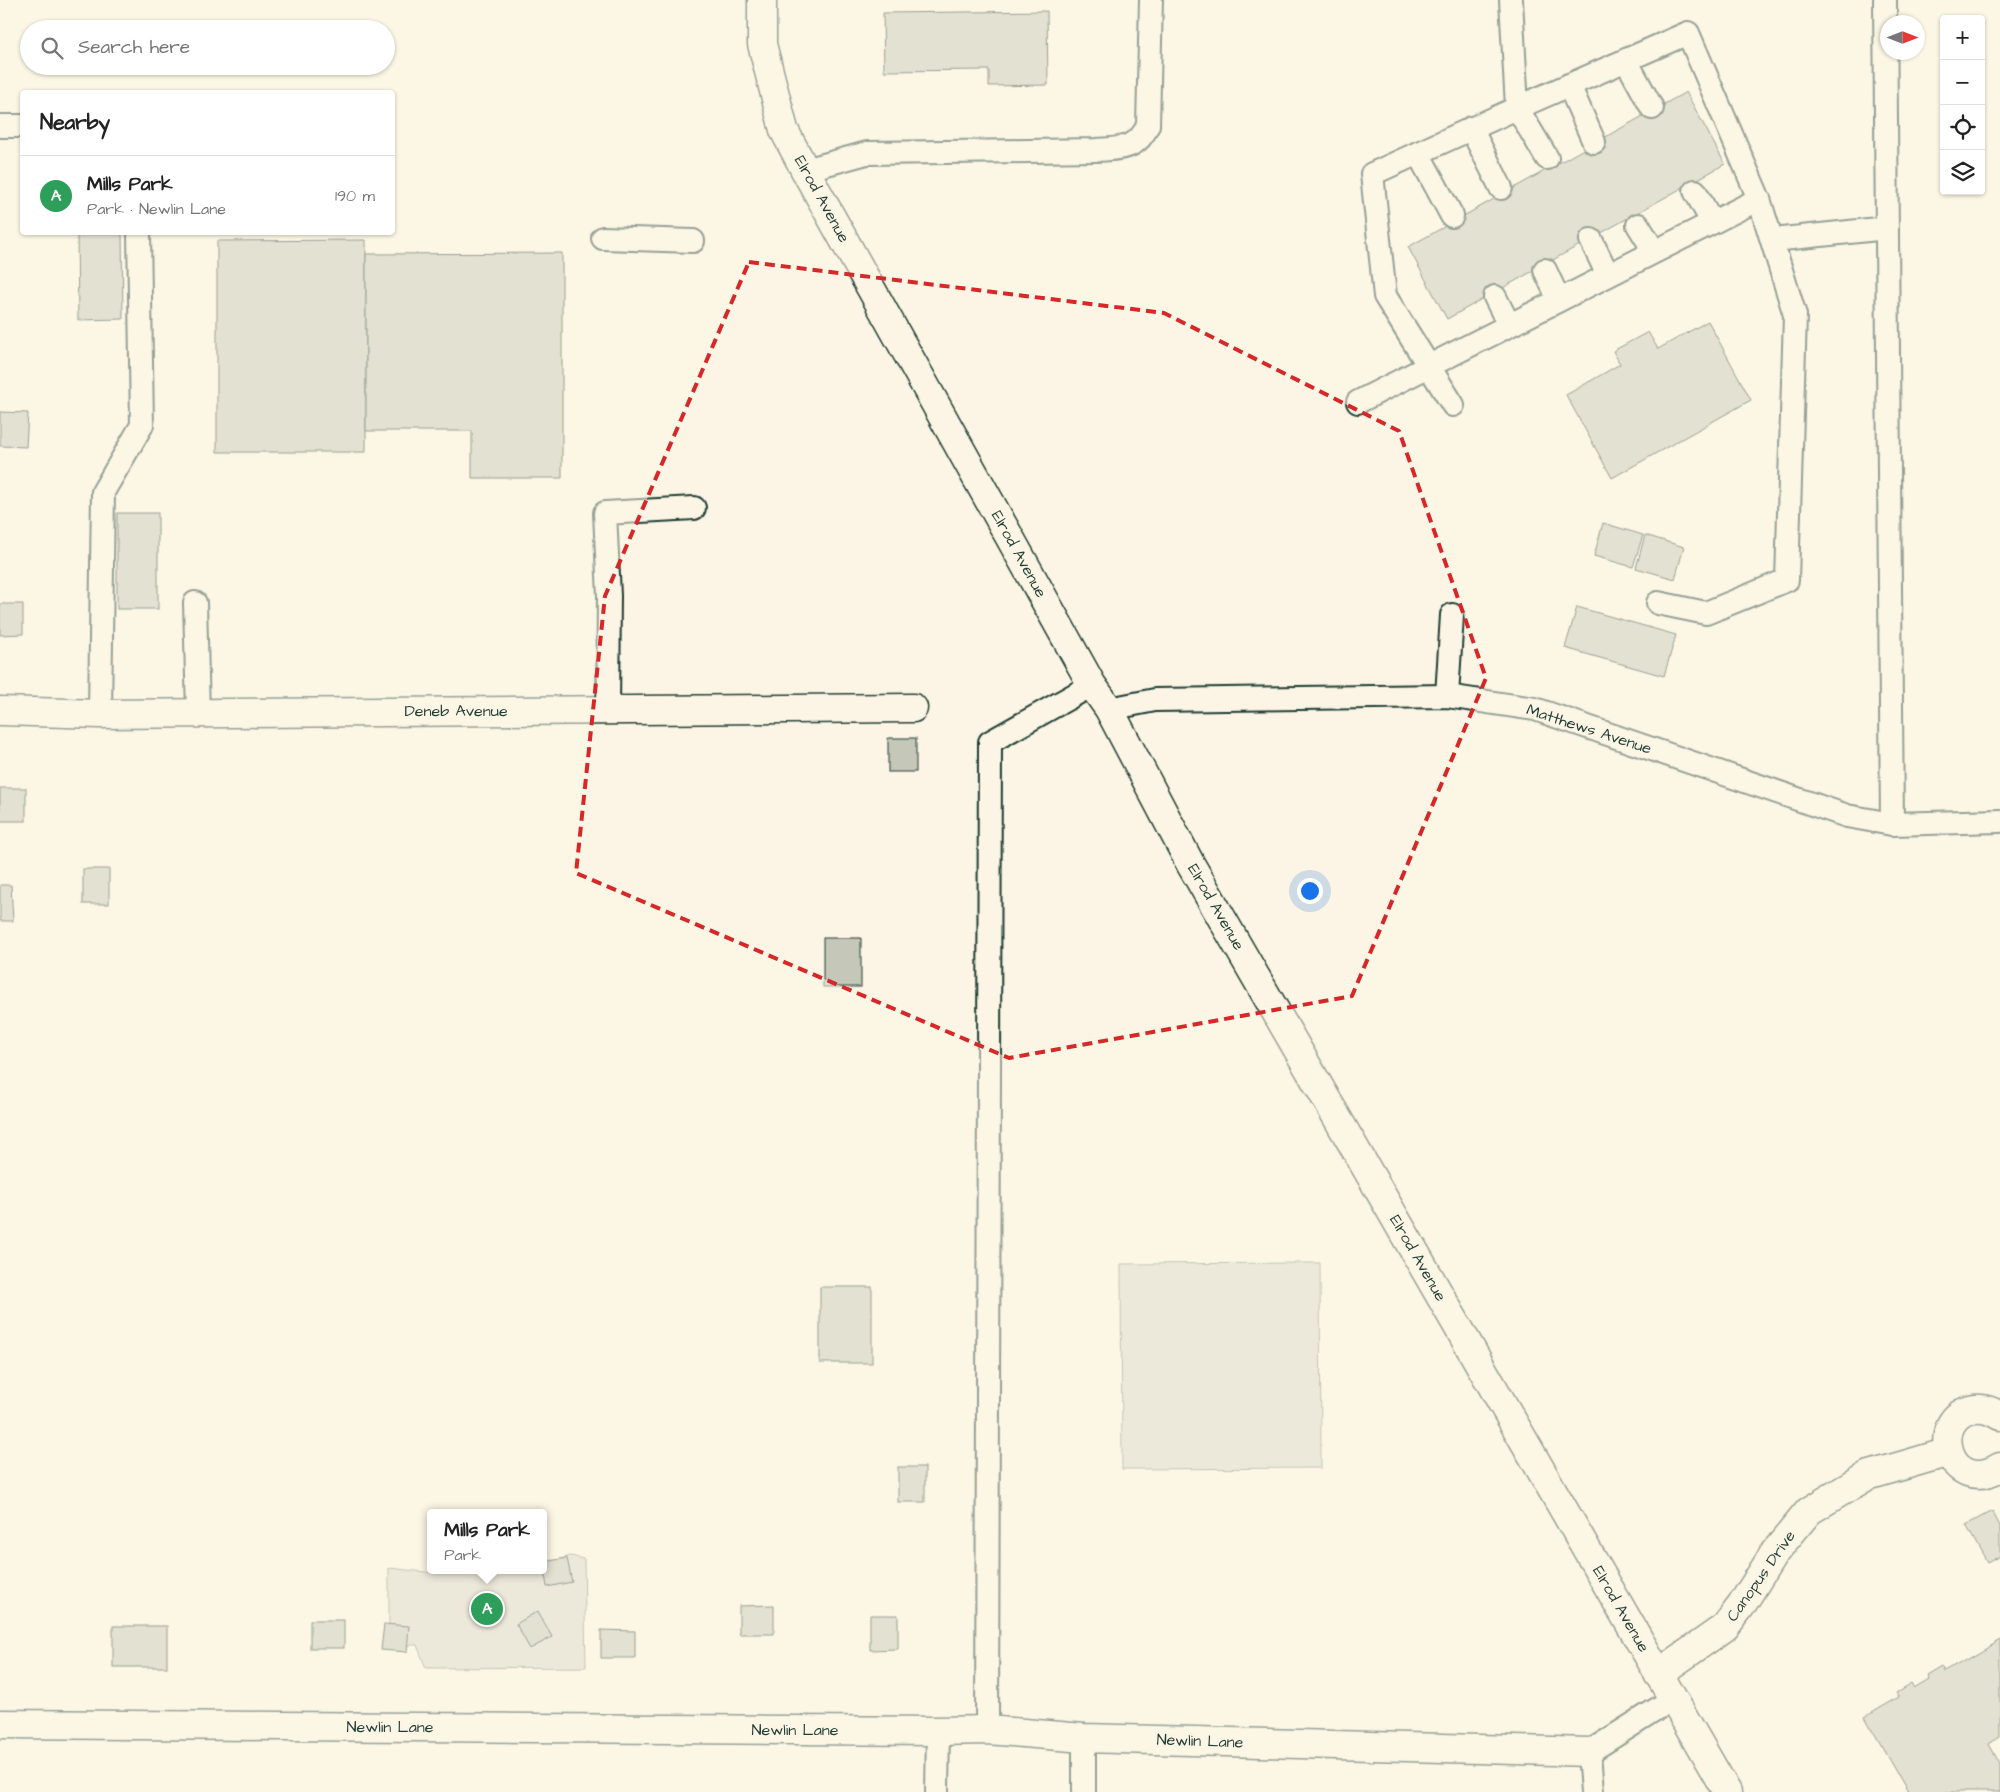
<!DOCTYPE html>
<html lang="en">
<head>
<meta charset="utf-8">
<style>
	:root { --surface:#fff; --page:#f6f6f6; --text:#222; --muted:#767676; --line:#e0e0e0; --accent:#1a73e8 }
	body { margin:0; font-family:"Architects Daughter",sans-serif; background:var(--page); color:var(--text) }
	.controls { position:absolute; right:15px; top:15px; display:grid; overflow:hidden; border-radius:5px; box-shadow:0 1px 4px #0004 }
	.controls button { width:45px; height:45px; display:grid; place-items:center; padding:0; border:0; border-bottom:1px solid var(--line); background:var(--surface); color:var(--text); font:25px sans-serif }
	.compass { position:absolute; left:1880px; top:15px; width:45px; height:45px; border-radius:50%; background:var(--surface); box-shadow:0 1px 4px #0004; rotate:90deg }
	.you { position:absolute; left:1309px; top:890px; width:18px; height:18px; margin:-12px; border:4px solid #fff; border-radius:50%; background:#1a73e8; box-shadow:0 0 0 8px #1a73e833 }
	.badge { display:grid; place-items:center; width:32px; height:32px; border-radius:50%; background:var(--accent); color:#fff; font-size:16px; font-weight:700 }
	.pin { position:absolute; translate:-50% -50%; border:2px solid #fff; box-shadow:0 1px 5px #0006 }
	.popup { position:absolute; left:427px; top:1509px; width:120px; height:65px; box-sizing:border-box; display:grid; place-content:center; border-radius:5px; background:var(--surface); filter:drop-shadow(0 1px 4px #0005); font-size:16px; white-space:nowrap; color:var(--muted) }
	.popup b { font-size:19px; color:var(--text) }
	.popup::after { content:''; position:absolute; left:50%; top:100%; margin-left:-10px; border:10px solid transparent; border-top-color:var(--surface) }
	.list { margin:0; padding:0; list-style:none }
	h2 { display:flex; justify-content:space-between; align-items:center; height:65px; margin:0; padding:0 20px; font-size:21px }
	h2 small { font-size:16px; font-weight:400; color:var(--muted) }
	.list li { display:grid; grid-template-columns:32px 1fr auto; gap:15px; align-items:center; box-sizing:border-box; height:80px; padding:0 20px; border-top:1px solid var(--line) }
	.list b { display:block; font-size:19px; white-space:nowrap }
	.list p { margin:0; font-size:16px; white-space:nowrap; color:var(--muted) }
	.list em { font-size:16px; font-style:normal; color:var(--muted) }
	.icon { flex:none; width:28px; height:28px; fill:none; stroke:currentColor; stroke-width:2; stroke-linecap:round; stroke-linejoin:round }
	.map { position:relative; flex:none; width:2000px; height:1792px; overflow:hidden }
	.search { position:absolute; background:var(--surface); box-shadow:0 1px 4px #0004; left:20px; top:20px; width:375px; height:55px; display:flex; align-items:center; gap:12px; box-sizing:border-box; padding:0 18px; border-radius:28px; color:var(--muted); font-size:19px }
	.panel { position:absolute; background:var(--surface); box-shadow:0 1px 4px #0004; left:20px; top:90px; width:375px; height:145px; border-radius:5px }
	.map>svg:first-child { display:block }
</style>
</head>
<body>
<div class="map">
<svg width="2000" height="1792" viewBox="0 0 2000 1792">
	<rect width="100%" height="100%" fill="#fcf5e5"/>
	<filter id="ink" filterUnits="userSpaceOnUse"><feTurbulence type="fractalNoise" baseFrequency=".02" numOctaves="2"/><feDisplacementMap in="SourceGraphic" scale="10" xChannelSelector="R" yChannelSelector="G"/><feConvolveMatrix kernelMatrix="1 2 1 2 8 2 1 2 1" color-interpolation-filters="sRGB"/></filter>
	<g filter="url(#ink)">
		<g fill="#dcdacc" stroke="#7e8c80">
			<polygon points="1320,1263 1321,1468 1122,1469 1121,1264"/>
			<polygon points="570,1556 584,1559 586,1667 426,1668 417,1645 389,1645 389,1568 434,1573 480,1574 543,1570 543,1564"/>
		</g>
		<g fill="#c5c7b9" stroke="#1f3d34">
			<polygon points="1047,11 1048,85 989,86 989,70 884,71 883,13"/>
			<polygon points="1686,92 1725,164 1447,319 1408,247"/>
			<polygon points="77,232 122,232 123,319 78,320"/>
			<polygon points="366,240 366,452 217,452 217,241"/>
			<polygon points="562,253 562,478 472,478 472,431 366,431 366,254"/>
			<polygon points="1708,321 1751,400 1612,478 1566,395 1620,364 1613,351 1648,332 1658,349"/>
			<polygon points="0,412 28,413 26,447 0,446"/>
			<rect x="117" y="513" width="41" height="96"/>
			<polygon points="1603,523 1643,535 1633,567 1594,556"/>
			<polygon points="1645,535 1684,547 1675,579 1636,568"/>
			<polygon points="0,604 23,604 23,634 0,635"/>
			<polygon points="1577,607 1676,635 1664,676 1565,648"/>
			<rect x="888" y="738" width="28" height="34"/>
			<rect x="0" y="788" width="26" height="33"/>
			<rect x="83" y="869" width="26" height="35"/>
			<polygon points="0,885 11,885 13,921 0,921"/>
			<rect x="823" y="938" width="38" height="49"/>
			<rect x="820" y="1287" width="52" height="76"/>
			<rect x="898" y="1467" width="27" height="35"/>
			<polygon points="1992,1511 2000,1526 2000,1556 1987,1563 1966,1525"/>
			<polygon points="567,1558 572,1582 547,1587 543,1562"/>
			<polygon points="774,1605 774,1634 739,1634 739,1606"/>
			<polygon points="538,1611 552,1637 530,1649 516,1624"/>
			<polygon points="870,1615 898,1615 898,1649 870,1650"/>
			<rect x="310" y="1620" width="34" height="28"/>
			<polygon points="384,1624 409,1626 407,1652 381,1650"/>
			<rect x="113" y="1626" width="54" height="41"/>
			<polygon points="601,1630 635,1631 635,1658 601,1658"/>
			<polygon points="2000,1640 2000,1737 1989,1744 2000,1764 2000,1792 1908,1792 1865,1717 1899,1697 1896,1693 1911,1684 1914,1689 1929,1680 1927,1676 1942,1667 1945,1672"/>
		</g>
		<g fill="none" stroke-linecap="round" stroke-linejoin="round">
			<g stroke="#1f3d34" stroke-width="26">
				<g id="lane">
					<polyline points="1511,0 1517,108 1547,158"/>
					<polyline points="1885,0 1892,824"/>
					<polyline points="1626,60 1652,108"/>
					<polyline points="1569,85 1594,142"/>
					<polyline points="0,126 22,126"/>
					<polyline points="1471,128 1501,188"/>
					<polyline points="1418,153 1452,216"/>
					<path d="M805,170l62,-17 230,-3c24,-2 40,0 51,-25l3,-125"/>
					<polyline points="1695,191 1712,222"/>
					<polyline points="1638,225 1654,251"/>
					<polyline points="603,238 693,241"/>
					<polyline points="1591,240 1608,275"/>
					<polyline points="1773,240 1887,228"/>
					<polyline points="1545,270 1559,300"/>
					<polyline points="1495,297 1509,325"/>
					<polyline points="1358,402 1759,199"/>
					<polyline points="1453,405 1385,296 1372,174 1517,108 1688,33 1759,199 1795,315 1787,580 1706,613 1658,603"/>
					<polyline points="195,603 198,713"/>
					<polyline points="1447,696 1452,615"/>
					<polyline points="1109,709 1155,700 1447,696 1535,709 1847,816 1892,824 2000,821"/>
					<polyline points="608,710 609,596 605,513 694,508"/>
					<polyline points="100,714 103,492 142,425 139,232"/>
					<polyline points="987,1730 990,742 1092,685"/>
					<polyline points="1084,1738 1084,1792"/>
					<polyline points="937,1792 938,1731"/>
					<polyline points="1592,1792 1589,1752 1673,1699"/>
				</g>
			</g>
			<g stroke="#1f3d34" stroke-width="31">
				<g id="street">
					<polyline points="0,711 100,714 913,708"/>
					<path d="M2000,1416c-8,-5 -16,-8 -25,-7 -50,7 -26,89 25,58"/>
					<polyline points="1658,1674 1725,1627 1741,1606 1775,1552 1809,1511 1867,1476 1949,1452"/>
					<polyline points="0,1724 938,1731 987,1730 1084,1738 1589,1752"/>
				</g>
			</g>
			<g stroke="#1f3d34" stroke-width="31">
				<polyline id="secondary" points="762,0 762,44 784,130 805,170 1092,685 1109,709 1191,865 1727,1792"/>
			</g>
			<use href="#lane" stroke="#fcf5e5" stroke-width="22"/>
			<use href="#street" stroke="#fcf5e5" stroke-width="28"/>
			<use href="#secondary" stroke="#fcf5e5" stroke-width="28"/>
		</g>
	</g>
	<path d="M0 0H2000V1792H0ZM749,262l415,51 235,118 87,247 -134,318 -343,62 -433,-185 29,-277z" fill="#fcf5e5" fill-opacity=".55" fill-rule="evenodd"/>
	<path fill="none" stroke="#d62828" stroke-width="4" stroke-dasharray="10 6" stroke-linejoin="round" d="M749,262l415,51 235,118 87,247 -134,318 -343,62 -433,-185 29,-277z"/>
	<g text-anchor="middle" dominant-baseline="central" stroke-width="5" stroke-linejoin="round" paint-order="stroke">
		<g font-size="16" fill="#1f3d34" stroke="#fcf5e5">
			<text transform="translate(822 199) rotate(61)">Elrod Avenue</text>
			<text transform="translate(1019 554) rotate(61)">Elrod Avenue</text>
			<text x="456" y="711">Deneb Avenue</text>
			<text transform="translate(1589 729) rotate(18)">Matthews Avenue</text>
			<text transform="translate(1216 907) rotate(60)">Elrod Avenue</text>
			<text transform="translate(1418 1258) rotate(60)">Elrod Avenue</text>
			<text transform="translate(1761 1576) rotate(-55)">Canopus Drive</text>
			<text transform="translate(1621 1609) rotate(60)">Elrod Avenue</text>
			<text x="390" y="1727">Newlin Lane</text>
			<text x="795" y="1730">Newlin Lane</text>
			<text transform="translate(1200 1741) rotate(2)">Newlin Lane</text>
		</g>
	</g>
</svg>
<div class="controls">
<button>+</button>
<button>−</button>
<button><svg class="icon" aria-label="locate" viewBox="0 0 24 24"><circle cx="12" cy="12" r="6"/><path d="M12 2v4M12 18v4M2 12h4M18 12h4"/></svg></button>
<button><svg class="icon" aria-label="layers" viewBox="0 0 24 24"><path d="M12 4l9 5-9 5-9-5zM3 14l9 5 9-5"/></svg></button>
</div>
<svg class="compass" viewBox="-18 -18 36 36"><path d="M0-13l5 13h-10z" fill="#e53935"/><path d="M0 13l5-13h-10z" fill="#767676"/></svg>
<div class="you"></div>
<div class="pin badge" style="left:487px;top:1609px;background:#2e9e5b">A</div>
<div class="popup"><b>Mills Park</b>Park</div>
<div class="search"><svg class="icon" aria-label="search" viewBox="0 0 24 24"><circle cx="10" cy="10" r="6"/><path d="M15 15l6 6"/></svg>Search here</div>
<section class="panel">
<h2>Nearby<small></small></h2>
<ul class="list">
<li><span class="badge" style="background:#2e9e5b">A</span><div><b>Mills Park</b><p>Park · Newlin Lane</p></div><em>190 m</em></li>
</ul>
</section>
</div>
</body>
</html>
